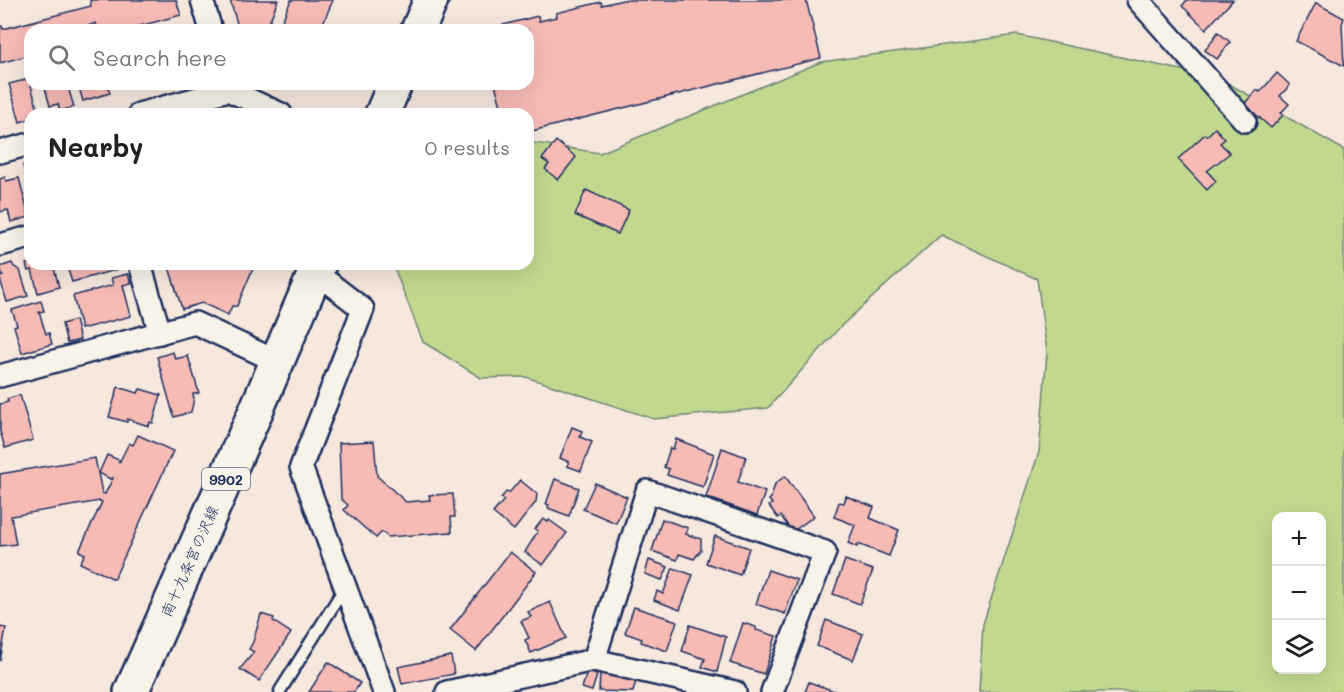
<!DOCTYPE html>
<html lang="en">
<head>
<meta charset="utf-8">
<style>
	:root { --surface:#fff; --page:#f6f6f6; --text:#202124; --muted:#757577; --line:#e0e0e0 }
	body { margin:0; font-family:Mali,"Klee One",sans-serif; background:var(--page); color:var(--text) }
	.controls { position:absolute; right:18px; bottom:18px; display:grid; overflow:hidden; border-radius:12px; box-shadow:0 6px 24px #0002 }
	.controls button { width:54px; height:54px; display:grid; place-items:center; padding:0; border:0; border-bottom:2px solid var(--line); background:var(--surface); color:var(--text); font:30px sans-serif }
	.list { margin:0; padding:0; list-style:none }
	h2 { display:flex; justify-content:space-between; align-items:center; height:78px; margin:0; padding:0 24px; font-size:26px }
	h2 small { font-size:20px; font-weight:400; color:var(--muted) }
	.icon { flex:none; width:33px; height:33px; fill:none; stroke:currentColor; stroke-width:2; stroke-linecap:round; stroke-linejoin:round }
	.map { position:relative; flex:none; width:1344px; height:692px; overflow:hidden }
	.search { position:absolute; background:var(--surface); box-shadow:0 6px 24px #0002; left:24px; top:24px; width:510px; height:66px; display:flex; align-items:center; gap:15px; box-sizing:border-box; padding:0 21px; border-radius:18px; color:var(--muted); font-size:22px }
	.panel { position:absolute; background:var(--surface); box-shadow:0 6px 24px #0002; left:24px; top:108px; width:510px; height:162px; border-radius:18px }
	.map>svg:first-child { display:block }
</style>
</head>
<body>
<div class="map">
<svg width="1344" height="692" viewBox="0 0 1344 692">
	<rect width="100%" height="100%" fill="#f7e8de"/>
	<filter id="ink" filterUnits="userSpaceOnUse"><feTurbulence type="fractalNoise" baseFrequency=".0167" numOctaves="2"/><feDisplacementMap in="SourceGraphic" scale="12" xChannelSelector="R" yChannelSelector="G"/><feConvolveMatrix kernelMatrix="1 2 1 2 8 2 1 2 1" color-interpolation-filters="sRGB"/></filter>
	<g filter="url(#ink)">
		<path fill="#c1d98f" stroke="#6e8476" stroke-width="1.5" fill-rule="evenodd" d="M1017,35l202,43 125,72v542h-365l4,-68 56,-172 8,-99 -10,-74 -96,-44 -100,91 -73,82 -114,11 -128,-42 -45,1 -58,-36 -28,-72 1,-6h132v-122l72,11 221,-91zM1276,516h46v154h-46z"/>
		<g fill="#f7bbb6" stroke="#1b2f5e" stroke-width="1.5">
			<polygon points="90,0 176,0 181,15 125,30 98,30 96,23 88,26 89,30 30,30 30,55 0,63 0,27 2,26 3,29 91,6"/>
			<polygon points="230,0 278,0 266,30 239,30"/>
			<polygon points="291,0 333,0 320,30 278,30"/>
			<polygon points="623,0 806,0 821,58 528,132 528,114 503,114 495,84 528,84 528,30 498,30 504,28 503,25 538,16 539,21 557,17 556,13 601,2 602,5"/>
			<polygon points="1187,0 1233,0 1206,29 1182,6"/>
			<polygon points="1316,3 1344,18 1342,24 1344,66 1296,41"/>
			<polygon points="1218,32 1230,42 1217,59 1205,50"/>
			<polygon points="1277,73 1290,85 1280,96 1289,104 1281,113 1283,115 1271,128 1244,104 1257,90 1260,92"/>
			<polygon points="29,79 38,110 34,111 35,114 30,114 30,119 20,122 9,84"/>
			<polygon points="44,84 67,84 74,107 60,111 58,104 50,106"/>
			<polygon points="78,84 107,84 110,93 83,101"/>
			<polygon points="1215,128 1225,139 1220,143 1230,153 1207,171 1216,181 1207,190 1178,159 1205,134 1207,136"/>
			<polygon points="556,141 576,157 558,180 545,169 549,164 542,159"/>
			<polygon points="30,164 30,192 23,165"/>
			<polygon points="5,177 6,181 19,178 29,217 11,222 8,210 0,212 0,179"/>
			<polygon points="586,190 629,210 618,234 575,215"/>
			<polygon points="12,263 14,267 20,270 28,296 7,302 0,279 0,277 3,276 0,267"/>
			<polygon points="30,263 53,264 59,287 38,293 32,270 28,271 26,264"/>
			<polygon points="66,264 113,264 115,270 72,282"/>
			<polygon points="168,264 253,264 254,266 237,306 232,306 228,315 202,303 182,309"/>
			<polygon points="128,274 131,283 123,285 131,316 81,329 73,296 113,285 111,278"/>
			<polygon points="41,301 44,311 39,312 46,334 49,333 52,344 22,353 14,326 17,325 12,310"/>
			<polygon points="75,320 80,340 67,343 62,324"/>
			<polygon points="173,352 175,359 188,356 199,393 193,394 194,399 191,412 174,417 157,357"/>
			<polygon points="118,387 138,393 140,389 161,395 153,423 150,422 149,426 127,419 127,422 109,417"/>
			<polygon points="20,395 33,440 5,448 0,431 0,404 8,402 7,399"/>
			<polygon points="572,427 582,431 580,437 592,442 581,471 567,466 569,462 560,458"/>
			<polygon points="138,435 173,451 114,579 80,563 85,554 79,551 102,502 100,501 11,516 16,544 0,546 0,474 95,458 102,493 105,494 113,478 110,479 99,473 107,455 119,460 119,463 129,443 133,445"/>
			<polygon points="676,439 714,454 703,487 667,475 669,469 664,467 670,448 673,449"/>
			<polygon points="374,441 377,476 406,502 430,500 429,495 453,494 455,517 451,517 452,532 388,537 382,532 376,538 344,510 348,505 341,499 339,443"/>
			<polygon points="722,448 746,457 738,482 765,492 757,515 706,497"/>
			<polygon points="785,476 814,516 792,532 781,516 778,518 769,506 772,504 769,500 771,498 775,484"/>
			<polygon points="555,479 579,488 569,516 548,508 549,505 546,504"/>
			<polygon points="520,480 537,494 536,502 514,530 493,513 504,500 501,498 506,492 509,493"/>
			<polygon points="595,483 627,497 616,523 583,509"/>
			<polygon points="846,496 874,507 870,518 899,530 889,556 858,544 857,547 848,543 855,525 834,517 839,502 844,503"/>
			<polygon points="543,519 548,522 549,520 567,533 543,565 525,552 538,531 535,529"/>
			<polygon points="662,519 688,528 686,534 701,539 701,550 694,559 679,554 677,560 652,551"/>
			<polygon points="715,536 749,548 740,575 706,563"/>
			<polygon points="510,552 536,572 476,651 450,630"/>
			<polygon points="649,560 668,567 662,580 645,574"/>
			<polygon points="845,560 873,570 860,604 833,594"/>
			<polygon points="673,568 693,575 680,610 654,600 657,591 663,594"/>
			<polygon points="768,570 797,580 785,614 756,604"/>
			<polygon points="550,602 566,638 531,653 525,640 529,638 521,621 531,617 528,612"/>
			<polygon points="634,607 677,621 667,651 641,642 642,639 625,633"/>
			<polygon points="261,614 274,618 273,621 291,633 259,681 240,669 254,652 249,649 253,642"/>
			<polygon points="826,620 863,634 853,660 817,646"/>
			<polygon points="743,623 756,627 756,630 776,636 764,674 730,663"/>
			<polygon points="690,625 726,637 717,672 702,667 705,659 682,651"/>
			<polygon points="0,627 6,628 0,661"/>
			<polygon points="451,656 454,674 402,684 398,667"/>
			<polygon points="328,662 360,683 354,692 309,692"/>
			<polygon points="587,672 597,675 592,691 582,688"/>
			<polygon points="600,674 637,677 633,692 599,691"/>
			<polygon points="809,682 837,692 805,692"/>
		</g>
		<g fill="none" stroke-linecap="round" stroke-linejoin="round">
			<g stroke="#1b2f5e" stroke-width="15">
				<polyline id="service" points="280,691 345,587"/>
			</g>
			<g stroke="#1b2f5e" stroke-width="26">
				<g id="minor">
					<polyline points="202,0 211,30"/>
					<polyline points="1138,0 1245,121"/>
					<polyline points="139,114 228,90 281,114"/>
					<polyline points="0,152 30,144"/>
					<polyline points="0,245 30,237"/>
					<polyline points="140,264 160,333"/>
					<polyline points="315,272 363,309 301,467 384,692"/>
					<polyline points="0,376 195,323 278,362"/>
					<polyline points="594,660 647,491 825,552 772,692"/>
					<polyline points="447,692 594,660 735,692"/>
				</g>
			</g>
			<g stroke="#1b2f5e" stroke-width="38">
				<g id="primary">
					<polyline points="418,30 431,0"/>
					<polyline points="382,114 395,84"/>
					<polyline points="131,692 252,420 319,264"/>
				</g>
			</g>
			<use href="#service" stroke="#f7f3e8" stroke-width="10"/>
			<use href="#minor" stroke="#f7f3e8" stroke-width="21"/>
			<use href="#primary" stroke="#f7f3e8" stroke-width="33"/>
		</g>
	</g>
	<g text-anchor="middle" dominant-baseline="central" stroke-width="4.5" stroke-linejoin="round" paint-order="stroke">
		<rect fill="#f7f3e8" stroke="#5d6a87" stroke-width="1.5" x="202" y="468" width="48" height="22" rx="4.5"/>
		<g font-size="14" font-weight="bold" fill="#1b2f5e">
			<text x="226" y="479">9902</text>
		</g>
		<g font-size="15" fill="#1b2f5e" stroke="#f7f3e8">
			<text transform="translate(189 561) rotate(-66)">南十九条宮の沢線</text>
		</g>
	</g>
</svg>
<div class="controls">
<button>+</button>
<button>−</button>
<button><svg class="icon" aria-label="layers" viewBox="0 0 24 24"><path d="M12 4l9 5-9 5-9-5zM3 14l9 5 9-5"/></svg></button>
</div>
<div class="search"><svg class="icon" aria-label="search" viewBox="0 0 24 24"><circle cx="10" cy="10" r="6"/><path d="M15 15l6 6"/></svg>Search here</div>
<section class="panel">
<h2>Nearby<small>0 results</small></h2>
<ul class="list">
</ul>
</section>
</div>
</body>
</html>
